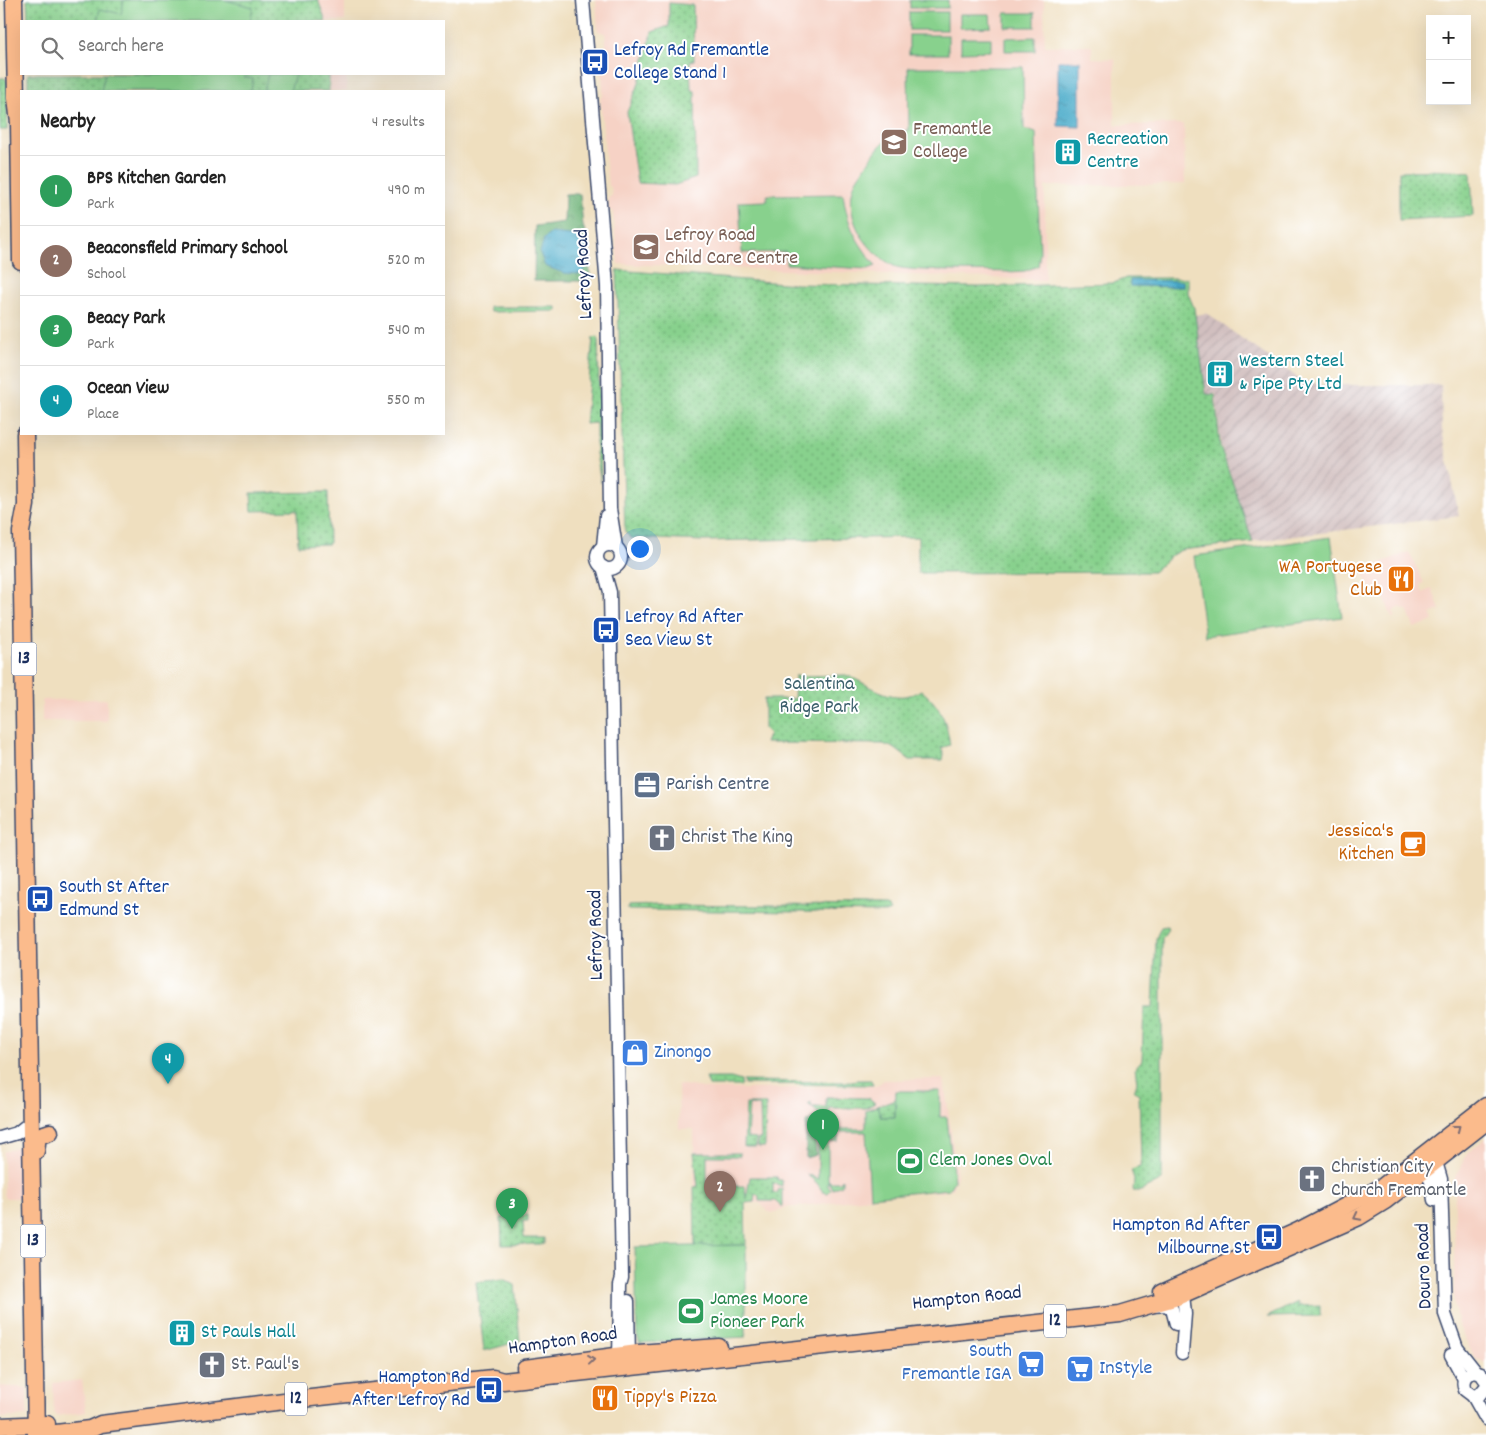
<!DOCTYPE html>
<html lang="en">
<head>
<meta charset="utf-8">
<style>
	:root { --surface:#fff; --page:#f2f2f2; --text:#222; --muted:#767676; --line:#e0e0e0; --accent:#0b8043 }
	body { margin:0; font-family:Dekko,sans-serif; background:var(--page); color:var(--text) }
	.controls { position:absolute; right:15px; top:15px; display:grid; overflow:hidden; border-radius:0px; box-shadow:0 5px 20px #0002 }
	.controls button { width:45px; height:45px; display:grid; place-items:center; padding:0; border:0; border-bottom:1px solid var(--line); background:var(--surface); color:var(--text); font:25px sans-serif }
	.you { position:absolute; left:639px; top:548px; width:18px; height:18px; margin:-12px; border:4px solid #fff; border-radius:50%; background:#1a73e8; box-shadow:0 0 0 8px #1a73e833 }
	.badge { display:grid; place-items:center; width:32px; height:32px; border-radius:50%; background:var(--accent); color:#fff; font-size:16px; font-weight:700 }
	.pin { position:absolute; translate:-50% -41px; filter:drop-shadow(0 1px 2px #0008) }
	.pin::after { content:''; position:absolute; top:26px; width:18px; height:15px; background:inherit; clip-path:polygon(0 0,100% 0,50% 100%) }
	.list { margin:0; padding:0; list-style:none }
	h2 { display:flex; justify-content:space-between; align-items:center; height:65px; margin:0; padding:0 20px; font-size:21px }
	h2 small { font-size:16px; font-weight:400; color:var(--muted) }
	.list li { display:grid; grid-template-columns:32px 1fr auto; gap:15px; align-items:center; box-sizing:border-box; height:70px; padding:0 20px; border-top:1px solid var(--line) }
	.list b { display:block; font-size:19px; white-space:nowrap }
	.list p { margin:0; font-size:16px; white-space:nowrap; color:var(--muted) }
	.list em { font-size:16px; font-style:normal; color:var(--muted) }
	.icon { flex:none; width:28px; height:28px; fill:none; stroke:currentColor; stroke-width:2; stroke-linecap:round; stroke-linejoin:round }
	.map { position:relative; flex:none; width:1486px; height:1435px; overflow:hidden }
	.search { position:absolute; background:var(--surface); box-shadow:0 5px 20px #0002; left:20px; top:20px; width:425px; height:55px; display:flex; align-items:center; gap:12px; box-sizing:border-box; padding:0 18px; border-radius:0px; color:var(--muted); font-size:19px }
	.panel { position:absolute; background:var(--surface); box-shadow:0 5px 20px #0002; left:20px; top:90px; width:425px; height:345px; border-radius:0px }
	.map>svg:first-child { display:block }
</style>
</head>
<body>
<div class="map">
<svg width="1486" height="1435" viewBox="0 0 1486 1435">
	<defs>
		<pattern id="industrial-furrows" width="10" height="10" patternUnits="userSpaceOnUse" patternTransform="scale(1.25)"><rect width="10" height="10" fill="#d1bfbf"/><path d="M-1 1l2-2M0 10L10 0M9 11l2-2" fill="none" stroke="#b3a4a7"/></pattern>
		<pattern id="grass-dots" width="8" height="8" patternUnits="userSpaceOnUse" patternTransform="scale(1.25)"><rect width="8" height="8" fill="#88d18d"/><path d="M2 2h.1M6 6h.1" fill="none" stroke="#6eaa76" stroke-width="1.8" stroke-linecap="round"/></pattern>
		<pattern id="forest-crowns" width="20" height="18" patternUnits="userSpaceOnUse" patternTransform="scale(1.25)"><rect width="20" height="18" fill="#6eb378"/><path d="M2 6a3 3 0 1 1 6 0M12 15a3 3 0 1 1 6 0" fill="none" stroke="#5a9266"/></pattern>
		<pattern id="water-ripples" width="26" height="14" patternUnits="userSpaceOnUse" patternTransform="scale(1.25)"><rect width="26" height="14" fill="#4bacca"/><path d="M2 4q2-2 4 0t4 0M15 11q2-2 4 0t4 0" fill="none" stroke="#3e8ca7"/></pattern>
	</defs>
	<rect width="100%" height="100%" fill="#fff"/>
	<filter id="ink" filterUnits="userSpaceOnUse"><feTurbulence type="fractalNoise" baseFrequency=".02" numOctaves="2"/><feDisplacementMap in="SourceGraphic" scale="10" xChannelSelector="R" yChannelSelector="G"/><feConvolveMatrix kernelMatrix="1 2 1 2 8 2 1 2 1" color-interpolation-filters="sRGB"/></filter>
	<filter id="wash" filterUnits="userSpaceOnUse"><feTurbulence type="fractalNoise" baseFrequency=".0096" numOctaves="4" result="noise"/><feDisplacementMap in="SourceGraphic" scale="20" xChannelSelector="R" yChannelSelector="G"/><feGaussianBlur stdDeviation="1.12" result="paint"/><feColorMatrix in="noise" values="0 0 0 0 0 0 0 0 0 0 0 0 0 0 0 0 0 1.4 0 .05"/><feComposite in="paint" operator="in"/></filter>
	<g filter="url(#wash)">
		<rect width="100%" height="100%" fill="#efdfbf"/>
		<g fill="#f6d2c5">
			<polygon points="276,0 345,0 345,21 292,21"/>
			<polygon points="596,0 1044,0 1045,46 1092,45 1092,58 1115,59 1115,125 1184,124 1185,184 1045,186 1045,280 618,264 613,212 609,210 609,197 612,196 611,187 608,186 600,97 603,96 602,65 606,61 606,42 605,33 598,31"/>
			<polygon points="304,74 346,74 347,91 306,91"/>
			<polygon points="1409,552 1424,583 1420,584 1423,593 1432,588 1440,610 1431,614 1433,621 1414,628 1407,609 1403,610 1402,607 1393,611 1395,617 1392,618 1380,586 1370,589 1362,570"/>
			<polygon points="107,699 107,721 42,721 42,700"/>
			<polygon points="944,1079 957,1176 952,1189 943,1192 920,1192 785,1208 772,1213 767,1211 760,1203 745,1203 746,1337 640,1343 637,1336 635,1247 695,1246 694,1129 679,1129 678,1084 709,1089 746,1089 876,1086 884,1080"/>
			<polygon points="1486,1138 1486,1363 1474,1357 1458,1324 1454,1305 1455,1177 1468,1152"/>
			<polygon points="19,1147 23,1150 24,1198 4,1198 3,1152"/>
			<polygon points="82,1380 86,1412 56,1416 54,1413 53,1383"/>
			<polygon points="0,1386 27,1388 27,1416 0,1418"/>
		</g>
		<polygon fill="url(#industrial-furrows)" points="1206,313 1301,380 1322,385 1441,385 1442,430 1459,516 1253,541 1221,446 1216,394 1207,394 1206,387 1184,388 1173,320"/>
		<g fill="url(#grass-dots)" stroke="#528076">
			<polygon points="27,0 318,0 326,21 28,21"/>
			<polygon points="669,3 693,5 694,60 690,61 691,89 695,91 696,178 675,185 637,183 627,112 638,86 652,32 669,26"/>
			<rect x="28" y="74" width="301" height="17"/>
			<polygon points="0,78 5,78 8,83 7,130 0,130"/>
			<polygon points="1450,170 1471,172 1473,216 1399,220 1399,171"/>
			<polygon points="617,270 796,284 978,287 1114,283 1126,278 1188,278 1188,293 1194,308 1206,394 1215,395 1220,446 1253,542 1181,550 1172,555 1153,572 918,573 918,537 704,541 631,538 625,532"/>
			<polygon points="489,307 557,307 557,311 490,312"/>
			<polygon points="598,337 601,483 596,453 596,423 585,424 593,338"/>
			<polygon points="328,492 329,544 298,545 297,510 252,511 251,493"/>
			<path d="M846,675c25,10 49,32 75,15 20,17 25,29 29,55l-9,3 3,6 -1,6h-33l-16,-12 -11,-4 -118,-1 4,-10 -5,-4v-30h30l1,-23z"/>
			<polygon points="656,905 887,907 890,911 885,913 628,910 628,906"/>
			<polygon points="1167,926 1168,929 1162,938 1162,1180 1141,1191 1133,1191 1134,1179 1131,1170 1140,1167 1141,1162 1139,1094 1134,1091 1137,1082 1135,1068 1142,1060 1144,1007 1153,1007 1156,938 1161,927"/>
			<polygon points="706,1078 731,1078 741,1081 741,1086 709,1086"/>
			<polygon points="856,1080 871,1080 873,1085 744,1084 743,1081 846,1082"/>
			<polygon points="826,1097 869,1098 875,1103 866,1108 829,1108 829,1120 825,1119 808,1104 811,1102 811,1107 826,1107"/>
			<polygon points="895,1099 895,1117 881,1117 877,1106"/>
			<polygon points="746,1104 766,1104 765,1147 758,1147 758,1139 761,1139 760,1106 749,1105 747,1138 756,1139 756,1147 744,1147"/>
			<polygon points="694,1153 740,1153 740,1156 707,1156 707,1186 745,1186 746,1199 750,1177 777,1177 778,1180 782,1180 782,1186 773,1183 773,1193 778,1193 778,1189 782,1188 782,1207 775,1201 759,1201 759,1196 755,1193 754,1202 745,1203 746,1245 695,1246 694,1187 698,1186"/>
			<polygon points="528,1215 528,1221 523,1221 524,1238 544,1238 544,1244 502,1245 501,1218"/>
			<polygon points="503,1279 515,1285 520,1341 484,1351 476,1282"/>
			<polygon points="1298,1302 1298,1306 1320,1305 1320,1316 1267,1317"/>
		</g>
		<g fill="url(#forest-crowns)" stroke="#44716b">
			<polygon points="565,194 580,194 583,226 589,241 590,281 534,281 535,226 564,222"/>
			<polygon points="814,1118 825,1127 825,1130 815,1130 816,1155 806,1158 806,1122"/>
		</g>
		<g fill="#88d18d" stroke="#528076">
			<polygon points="124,0 225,0 253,7 250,21 97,21 100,9 121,14"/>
			<rect x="910" y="0" width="38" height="8"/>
			<rect x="909" y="12" width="38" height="18"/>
			<rect x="1005" y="13" width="30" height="14"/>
			<polygon points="960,14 990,14 991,27 960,28"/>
			<rect x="909" y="35" width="39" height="19"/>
			<polygon points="1035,37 1035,51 1005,51 1005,38"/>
			<polygon points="961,38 991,38 991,51 961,52"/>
			<path d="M908,67h115l1,62 12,4 4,120 -2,13 -13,5 -17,1c-18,-1 -104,0 -114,-6 -28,-15 -49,-46 -41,-78 2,-9 11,-19 16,-27 11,-17 20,-27 40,-31z"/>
			<polygon points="105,74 245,74 244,77 253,79 251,91 101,91"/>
			<polygon points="268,74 295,74 290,91 264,91"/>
			<path d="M843,194c5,33 12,45 33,72l-8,3 -82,-5v-12l-44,1 -3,-51 28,-1v-6z"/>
			<polygon points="1331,537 1342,617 1205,636 1194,556"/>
			<polygon points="896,1091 940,1091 940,1117 947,1117 954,1181 949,1189 870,1197 866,1132 838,1132 838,1141 828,1142 828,1179 830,1182 840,1182 842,1179 842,1185 833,1189 828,1180 828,1186 831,1190 828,1193 823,1192 817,1183 806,1174 818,1179 818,1132 827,1132 827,1126 824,1122 830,1125 830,1129 864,1129 866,1127 866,1110 877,1106 881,1117 895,1117"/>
			<polygon points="746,1245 746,1337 640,1343 637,1336 635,1247"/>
		</g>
		<g fill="url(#water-ripples)" stroke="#336e94">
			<polygon points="1058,61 1080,61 1080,127 1058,126"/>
			<polygon points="551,233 579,236 587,245 588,266 580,274 564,273 545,266 540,253 544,239"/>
			<polygon points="1130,280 1183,281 1183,287 1130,286"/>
		</g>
	</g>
	<g filter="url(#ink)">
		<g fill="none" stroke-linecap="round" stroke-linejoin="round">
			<g stroke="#3b496d" stroke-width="15">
				<g id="minor">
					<polyline points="583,0 607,286 610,509 616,547"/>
					<circle cx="609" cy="557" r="12"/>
					<polyline points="603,546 606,516"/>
					<polyline points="603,567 610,592 622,1277 620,1284 619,1363"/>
					<polyline points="0,1138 17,1133 31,1122"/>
					<polyline points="1431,1154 1436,1162 1441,1179 1445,1314 1457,1348 1476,1372"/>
					<polyline points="1421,1163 1431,1181 1434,1200"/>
					<polyline points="1175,1292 1183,1294 1185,1314 1182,1353"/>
					<polyline points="628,1301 629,1361"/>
					<polyline points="1153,1306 1166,1305 1172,1309 1176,1324"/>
					<polyline points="1451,1355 1464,1379"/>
					<path d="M1486,1381l-5,-7c-12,-5 -21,4 -16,16l8,6 7,-2 6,-7"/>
					<polyline points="1473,1396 1486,1419"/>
				</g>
			</g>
			<g stroke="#3b496d" stroke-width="19">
				<g id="major">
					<polyline points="14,0 16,98 19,123 21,261"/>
					<polyline points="25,434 26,505 21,532 36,1435"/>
					<polyline points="36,1151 38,1136 50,1132"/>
					<polyline points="1162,1292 1298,1231 1382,1187 1486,1106"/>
					<polyline points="525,1368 638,1353 719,1347"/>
					<polyline points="0,1426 47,1424"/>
					<polyline points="39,1435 90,1429 101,1424 284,1401 493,1378 503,1381 1120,1314 1177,1297 1359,1217 1385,1201 1486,1122"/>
				</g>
			</g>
			<use href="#minor" stroke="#fff" stroke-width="12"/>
			<use href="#major" stroke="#fbbb8c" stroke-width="16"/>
		</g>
		<defs><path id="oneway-chevron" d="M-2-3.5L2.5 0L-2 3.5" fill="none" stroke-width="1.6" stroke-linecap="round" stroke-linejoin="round" transform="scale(1.25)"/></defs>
		<g stroke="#806e73">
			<use href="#oneway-chevron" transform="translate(1457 1128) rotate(-38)"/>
			<use href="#oneway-chevron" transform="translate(1357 1217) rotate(153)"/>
			<use href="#oneway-chevron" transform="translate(591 1360) rotate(-6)"/>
		</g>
	</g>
	<defs>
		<g id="bus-square" transform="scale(1.4375)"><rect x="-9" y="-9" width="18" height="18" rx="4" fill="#1a4fb4" stroke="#fff"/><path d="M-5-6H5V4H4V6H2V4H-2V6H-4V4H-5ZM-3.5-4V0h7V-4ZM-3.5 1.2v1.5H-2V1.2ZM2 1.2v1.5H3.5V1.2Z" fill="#fff"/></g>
		<g id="school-square" transform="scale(1.4375)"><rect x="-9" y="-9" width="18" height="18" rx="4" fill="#8d6e63" stroke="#fff"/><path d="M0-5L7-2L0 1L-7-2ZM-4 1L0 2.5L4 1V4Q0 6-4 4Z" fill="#fff"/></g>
		<g id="building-square" transform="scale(1.4375)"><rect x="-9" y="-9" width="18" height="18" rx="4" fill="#0f9aa8" stroke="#fff"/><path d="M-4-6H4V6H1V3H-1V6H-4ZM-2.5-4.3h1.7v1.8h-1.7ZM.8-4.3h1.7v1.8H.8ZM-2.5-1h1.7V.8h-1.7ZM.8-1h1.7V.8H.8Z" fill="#fff"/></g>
		<g id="restaurant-square" transform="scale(1.4375)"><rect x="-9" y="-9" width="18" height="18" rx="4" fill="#e8710a" stroke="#fff"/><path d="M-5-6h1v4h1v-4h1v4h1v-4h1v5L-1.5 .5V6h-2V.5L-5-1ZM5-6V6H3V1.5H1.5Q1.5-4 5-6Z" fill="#fff"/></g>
		<g id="office-square" transform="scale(1.4375)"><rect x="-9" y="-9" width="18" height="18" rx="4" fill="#5c6f8a" stroke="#fff"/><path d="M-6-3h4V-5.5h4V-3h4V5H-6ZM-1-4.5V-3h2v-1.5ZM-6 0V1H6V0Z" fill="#fff"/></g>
		<g id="church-square" transform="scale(1.4375)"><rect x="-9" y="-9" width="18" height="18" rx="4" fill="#6b7280" stroke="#fff"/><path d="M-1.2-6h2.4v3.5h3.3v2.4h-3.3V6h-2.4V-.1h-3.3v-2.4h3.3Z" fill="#fff"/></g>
		<g id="cafe-square" transform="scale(1.4375)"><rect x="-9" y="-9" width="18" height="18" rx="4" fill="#e8710a" stroke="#fff"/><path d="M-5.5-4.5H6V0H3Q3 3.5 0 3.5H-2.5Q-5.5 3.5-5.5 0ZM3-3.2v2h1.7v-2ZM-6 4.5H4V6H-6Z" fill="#fff"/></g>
		<g id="shop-square" transform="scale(1.4375)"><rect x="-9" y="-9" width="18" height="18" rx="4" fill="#3f7fe0" stroke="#fff"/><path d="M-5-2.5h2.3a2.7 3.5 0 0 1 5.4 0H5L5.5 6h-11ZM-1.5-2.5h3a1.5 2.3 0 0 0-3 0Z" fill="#fff"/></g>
		<g id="stadium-square" transform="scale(1.4375)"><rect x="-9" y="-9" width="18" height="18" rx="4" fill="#2e9e5b" stroke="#fff"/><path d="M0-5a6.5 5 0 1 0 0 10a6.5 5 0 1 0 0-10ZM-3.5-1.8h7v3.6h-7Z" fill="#fff"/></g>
		<g id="supermarket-square" transform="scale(1.4375)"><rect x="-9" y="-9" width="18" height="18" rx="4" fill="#3f7fe0" stroke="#fff"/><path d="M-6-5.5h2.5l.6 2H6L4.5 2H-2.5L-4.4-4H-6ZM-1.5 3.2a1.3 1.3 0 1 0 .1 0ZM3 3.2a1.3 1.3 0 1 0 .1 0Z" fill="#fff"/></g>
	</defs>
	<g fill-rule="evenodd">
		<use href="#bus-square" x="595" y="62"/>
		<use href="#school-square" x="894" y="142"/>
		<use href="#building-square" x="1068" y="152"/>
		<use href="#school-square" x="646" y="247"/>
		<use href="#building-square" x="1220" y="374"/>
		<use href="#restaurant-square" x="1401" y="579"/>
		<use href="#bus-square" x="606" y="630"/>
		<use href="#office-square" x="647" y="785"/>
		<use href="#church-square" x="662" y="838"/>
		<use href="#cafe-square" x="1413" y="844"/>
		<use href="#bus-square" x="40" y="899"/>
		<use href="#shop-square" x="635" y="1053"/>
		<use href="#stadium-square" x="910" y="1161"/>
		<use href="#church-square" x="1312" y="1179"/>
		<use href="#bus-square" x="1269" y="1237"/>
		<use href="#stadium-square" x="691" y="1311"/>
		<use href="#building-square" x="182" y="1333"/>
		<use href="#supermarket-square" x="1031" y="1364"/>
		<use href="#church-square" x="212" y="1365"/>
		<use href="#supermarket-square" x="1080" y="1369"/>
		<use href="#bus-square" x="489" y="1390"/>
		<use href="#restaurant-square" x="605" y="1398"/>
	</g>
	<g text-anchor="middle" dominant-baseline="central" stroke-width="4" stroke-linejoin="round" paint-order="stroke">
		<g fill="#fff" stroke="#5f6d8e" stroke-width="1">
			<rect x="11.5" y="642.5" width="25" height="33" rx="4"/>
			<rect x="20.5" y="1224.5" width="25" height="33" rx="4"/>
			<rect x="1044" y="1304.5" width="22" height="33" rx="4"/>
			<rect x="285" y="1382.5" width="22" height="33" rx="4"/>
		</g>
		<g font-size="19" font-weight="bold" fill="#1b2f5e">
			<text x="24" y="659">13</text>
			<text x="33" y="1241">13</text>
			<text x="1055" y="1321">12</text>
			<text x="296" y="1399">12</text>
		</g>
		<g font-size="20" fill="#164399" stroke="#fff" text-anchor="start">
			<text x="614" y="51">Lefroy Rd Fremantle<tspan x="614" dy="23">College Stand 1</tspan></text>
			<text x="625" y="618">Lefroy Rd After<tspan x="625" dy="23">Sea View St</tspan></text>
			<text x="59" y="888">South St After<tspan x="59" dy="23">Edmund St</tspan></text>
			<text x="1250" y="1226" text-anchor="end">Hampton Rd After<tspan x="1250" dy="23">Milbourne St</tspan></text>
			<text x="470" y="1378" text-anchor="end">Hampton Rd<tspan x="470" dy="23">After Lefroy Rd</tspan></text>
		</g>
		<g font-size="20" fill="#785e54" stroke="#fff" text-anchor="start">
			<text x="913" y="130">Fremantle<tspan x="913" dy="23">College</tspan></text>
			<text x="665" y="236">Lefroy Road<tspan x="665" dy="23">Child Care Centre</tspan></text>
		</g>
		<g font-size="20" fill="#0d838f" stroke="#fff" text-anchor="start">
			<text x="1087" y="140">Recreation<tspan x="1087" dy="23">Centre</tspan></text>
			<text x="1239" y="362">Western Steel<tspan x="1239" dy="23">&amp; Pipe Pty Ltd</tspan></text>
			<text x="201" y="1333">St Pauls Hall</text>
		</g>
		<g font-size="20" fill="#1b2f5e" stroke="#fff">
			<text transform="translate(585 274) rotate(-93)">Lefroy Road</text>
			<text transform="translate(597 935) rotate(-91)">Lefroy Road</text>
			<text transform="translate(1425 1266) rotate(-92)">Douro Road</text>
			<text transform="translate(967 1299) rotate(-6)">Hampton Road</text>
			<text transform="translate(563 1342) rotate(-8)">Hampton Road</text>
		</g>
		<g font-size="20" fill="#c56008" stroke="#fff" text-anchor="end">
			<text x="1382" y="568">WA Portugese<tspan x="1382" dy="23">Club</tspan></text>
			<text x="1394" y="832">Jessica's<tspan x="1394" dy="23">Kitchen</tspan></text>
			<text x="624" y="1398" text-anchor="start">Tippy's Pizza</text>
		</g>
		<g font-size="20" fill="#3c606c" stroke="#fff">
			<text x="819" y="685">Salentina<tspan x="819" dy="23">Ridge Park</tspan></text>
		</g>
		<g font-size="20" fill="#4e5e75" stroke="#fff" text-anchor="start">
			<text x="666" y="785">Parish Centre</text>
		</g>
		<g font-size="20" fill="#5b616d" stroke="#fff" text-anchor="start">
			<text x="681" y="838">Christ The King</text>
			<text x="1331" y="1168">Christian City<tspan x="1331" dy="23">Church Fremantle</tspan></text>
			<text x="231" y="1365">St. Paul's</text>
		</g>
		<g font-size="20" fill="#366cbe" stroke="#fff" text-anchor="start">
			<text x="654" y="1053">Zinongo</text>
			<text x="1012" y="1352" text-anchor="end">South<tspan x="1012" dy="23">Fremantle IGA</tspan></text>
			<text x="1099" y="1369">InStyle</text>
		</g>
		<g font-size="20" fill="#27864d" stroke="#fff" text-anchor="start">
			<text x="929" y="1161">Clem Jones Oval</text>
			<text x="710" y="1300">James Moore<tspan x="710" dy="23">Pioneer Park</tspan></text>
		</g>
	</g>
</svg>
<div class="controls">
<button>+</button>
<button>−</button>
</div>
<div class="you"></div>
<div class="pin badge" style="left:823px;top:1150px;background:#2e9e5b">1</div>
<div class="pin badge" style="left:720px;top:1212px;background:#8d6e63">2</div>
<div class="pin badge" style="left:512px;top:1229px;background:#2e9e5b">3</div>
<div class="pin badge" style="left:168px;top:1084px;background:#0f9aa8">4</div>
<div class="search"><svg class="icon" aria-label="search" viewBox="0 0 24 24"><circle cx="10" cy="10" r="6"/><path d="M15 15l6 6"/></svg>Search here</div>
<section class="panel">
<h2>Nearby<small>4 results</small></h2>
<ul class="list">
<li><span class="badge" style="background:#2e9e5b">1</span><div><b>BPS Kitchen Garden</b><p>Park</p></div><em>490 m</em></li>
<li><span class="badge" style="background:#8d6e63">2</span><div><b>Beaconsfield Primary School</b><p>School</p></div><em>520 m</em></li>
<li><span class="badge" style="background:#2e9e5b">3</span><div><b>Beacy Park</b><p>Park</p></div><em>540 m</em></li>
<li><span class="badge" style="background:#0f9aa8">4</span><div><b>Ocean View</b><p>Place</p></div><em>550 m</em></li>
</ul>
</section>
</div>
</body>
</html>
